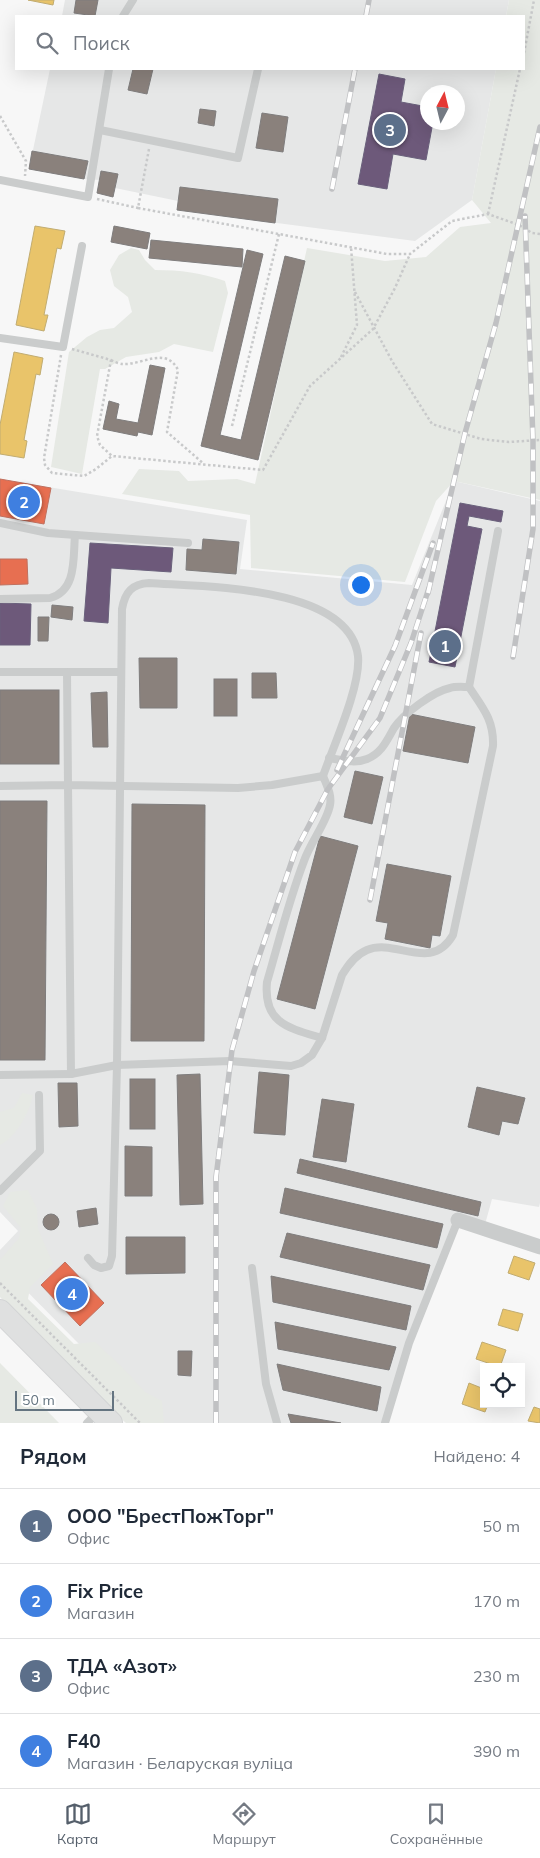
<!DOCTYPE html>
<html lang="ru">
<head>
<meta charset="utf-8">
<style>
	:root { --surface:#fff; --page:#f2f2f3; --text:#1f2937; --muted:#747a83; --line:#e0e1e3; --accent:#555f6b }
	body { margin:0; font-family:Mulish,sans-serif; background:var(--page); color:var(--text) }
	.controls { position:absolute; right:15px; bottom:15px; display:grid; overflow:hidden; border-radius:0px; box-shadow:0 5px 20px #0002 }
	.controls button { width:45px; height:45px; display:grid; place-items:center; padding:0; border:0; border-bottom:1px solid var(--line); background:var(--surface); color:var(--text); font:25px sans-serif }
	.compass { position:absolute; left:420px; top:85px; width:45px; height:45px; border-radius:50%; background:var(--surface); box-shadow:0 5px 20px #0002; rotate:7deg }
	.scale { position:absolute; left:15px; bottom:12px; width:99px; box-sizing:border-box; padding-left:5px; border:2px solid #647480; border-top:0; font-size:14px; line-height:18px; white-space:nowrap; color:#647480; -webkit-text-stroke:4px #fff; paint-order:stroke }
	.you { position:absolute; left:360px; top:584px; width:18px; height:18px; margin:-12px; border:4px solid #fff; border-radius:50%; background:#1a73e8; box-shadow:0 0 0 8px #1a73e833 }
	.badge { display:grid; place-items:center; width:32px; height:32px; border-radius:50%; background:var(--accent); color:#fff; font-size:16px; font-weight:700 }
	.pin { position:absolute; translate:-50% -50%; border:2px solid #fff; box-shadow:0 1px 5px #0006 }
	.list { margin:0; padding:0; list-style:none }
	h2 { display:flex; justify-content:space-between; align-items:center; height:65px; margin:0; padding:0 20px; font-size:21px }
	h2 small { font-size:16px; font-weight:400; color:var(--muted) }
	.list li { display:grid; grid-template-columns:32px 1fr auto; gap:15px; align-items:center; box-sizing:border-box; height:75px; padding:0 20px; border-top:1px solid var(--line) }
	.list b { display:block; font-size:19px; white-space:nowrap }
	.list p { margin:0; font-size:16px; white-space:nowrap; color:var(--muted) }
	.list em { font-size:16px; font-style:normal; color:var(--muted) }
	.icon { flex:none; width:28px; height:28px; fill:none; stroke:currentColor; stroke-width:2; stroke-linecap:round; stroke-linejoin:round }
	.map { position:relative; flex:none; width:540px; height:1423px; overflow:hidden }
	.search { position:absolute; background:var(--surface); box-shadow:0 5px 20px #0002; left:15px; right:15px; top:15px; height:55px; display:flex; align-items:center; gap:12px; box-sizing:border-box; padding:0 18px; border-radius:0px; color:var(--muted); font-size:19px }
	.sheet { height:365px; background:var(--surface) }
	nav { display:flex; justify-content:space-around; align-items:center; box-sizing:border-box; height:70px; border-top:1px solid var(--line); background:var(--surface); font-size:14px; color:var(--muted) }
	nav a { display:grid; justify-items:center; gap:2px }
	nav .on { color:var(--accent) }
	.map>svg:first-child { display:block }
</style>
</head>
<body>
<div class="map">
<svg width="540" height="1423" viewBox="0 0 540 1423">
	<rect width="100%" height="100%" fill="#f7f7f7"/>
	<g fill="#e6e7e7" fill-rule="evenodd">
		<polygon points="65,0 509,0 506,16 62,16"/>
		<path d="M50,69h446l-24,131 -57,41 -238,-31 1,-9 -63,-13 -2,9 -16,-4 2,-13 -15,-1 -55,-10zM428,92h30v30h-30z"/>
		<polygon points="0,479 247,520 240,569 412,585 454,481 540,501 540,1203 539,1207 492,1199 484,1228 459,1220 409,1343 385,1423 157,1423 0,1264 0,1250 18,1231 0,1212"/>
	</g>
	<g fill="#e6e9e4">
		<polygon points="509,0 540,0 540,500 454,481 436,501 405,582 251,568 250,515 122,494 139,469 179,471 188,481 237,479 255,484 307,248 385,261 426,257 460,227 491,223 472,200 496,69 524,69 524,16 506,16"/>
		<path d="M131,248l8,2 6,10 10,10c25,0 47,3 70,11l3,12 -15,59 -39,-8 -15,8 -33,5 -21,12h-5l-18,105 -31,-7 18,-115 18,-15 13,-7 14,-2 18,-16 -4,-15 -14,-11 -4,-16 9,-15z"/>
		<path d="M22,1093l11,2c-4,18 -16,41 -33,50v-33l14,-4z"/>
		<polygon points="28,1190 37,1209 38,1229 53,1264 30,1287 28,1299 74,1344 95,1342 122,1367 145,1392 162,1401 164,1423 126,1423 81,1382 0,1297 0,1260 19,1238 21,1228 3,1206 10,1192"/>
		<polygon points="0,1363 59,1423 0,1423"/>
	</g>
	<g fill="#e9c46a" stroke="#c1ac71">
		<polygon points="28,0 54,0 53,5"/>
		<polygon points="35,226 65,231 61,249 57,248 44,315 48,315 44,331 16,325"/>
		<polygon points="14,352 43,358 40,375 36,374 24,440 27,441 24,458 0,454 0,425"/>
		<polygon points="514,1256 535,1263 529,1280 508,1273"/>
		<polygon points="503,1309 523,1314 518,1331 498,1325"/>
		<polygon points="482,1342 506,1350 500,1367 476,1359"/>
		<polygon points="469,1383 484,1389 484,1404 488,1404 485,1412 462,1404"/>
		<polygon points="534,1407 540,1409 540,1423 528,1421"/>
	</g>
	<g fill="#e76f51" stroke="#c0705f">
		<polygon points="0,479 51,488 44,524 0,516"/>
		<polygon points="0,559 27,559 28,584 0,585"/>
		<polygon points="65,1262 104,1303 80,1326 41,1285"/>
	</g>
	<g fill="#6d597a" stroke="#6a617c">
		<polygon points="379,74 405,79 401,102 428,107 428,122 433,122 426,160 393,154 387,189 358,184"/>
		<polygon points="460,503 503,511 501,522 469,516 467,526 482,529 455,667 429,662"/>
		<polygon points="90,543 173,548 171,572 111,568 108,623 84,621"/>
		<polygon points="0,603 31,604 30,645 0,645"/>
	</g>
	<g fill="#8a817c" stroke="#7f7d7d">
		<polygon points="76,0 98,0 95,16 74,13"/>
		<polygon points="133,69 153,69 147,94 128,90"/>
		<polygon points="200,109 216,111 214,126 198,123"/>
		<polygon points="262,113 288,117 283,152 256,148"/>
		<polygon points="32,151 88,161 84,179 29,169"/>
		<polygon points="101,171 118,174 113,197 97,193"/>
		<polygon points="180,187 278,199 275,223 177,210"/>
		<polygon points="114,226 150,233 147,249 111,242"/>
		<polygon points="151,240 243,249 242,267 149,258"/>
		<polygon points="247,250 263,254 220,435 241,440 285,256 305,261 258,460 201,446"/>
		<polygon points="150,365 165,368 152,435 138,432 137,436 103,429 109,401 119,404 116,419 138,423"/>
		<polygon points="203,539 239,542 236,574 186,570 187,549 202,550"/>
		<polygon points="52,605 73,607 72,620 51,617"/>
		<polygon points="38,617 49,617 48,641 38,641"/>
		<polygon points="139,658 177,658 177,708 140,708"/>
		<polygon points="252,673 276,673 277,698 252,698"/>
		<rect x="214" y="679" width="23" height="37"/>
		<rect x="0" y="690" width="59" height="74"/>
		<polygon points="107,692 108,747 93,747 91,693"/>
		<polygon points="410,714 475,727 468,763 403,751"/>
		<polygon points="355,771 383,777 372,824 344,817"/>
		<polygon points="0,801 47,801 45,1060 0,1060"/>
		<polygon points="132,804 205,805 204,1041 131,1041"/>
		<polygon points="320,836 358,846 315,1009 277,999"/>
		<polygon points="387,864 451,876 440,936 432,935 430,948 385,939 388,923 376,921"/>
		<polygon points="259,1072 289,1075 285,1135 254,1133"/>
		<polygon points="200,1074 203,1204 180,1205 177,1075"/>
		<rect x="130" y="1079" width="25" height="50"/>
		<polygon points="58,1083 77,1083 78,1126 59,1127"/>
		<polygon points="477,1087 525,1098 518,1124 502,1121 499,1135 468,1127"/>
		<polygon points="322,1099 354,1104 346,1162 313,1157"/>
		<polygon points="125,1146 152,1147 152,1196 125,1196"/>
		<polygon points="300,1159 481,1202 478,1216 297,1173"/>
		<polygon points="285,1188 443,1224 437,1248 280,1213"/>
		<polygon points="96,1208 98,1224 79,1227 77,1211"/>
		<circle cx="51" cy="1222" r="8"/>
		<polygon points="287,1233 430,1265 423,1290 280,1257"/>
		<polygon points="126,1237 185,1237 185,1273 126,1274"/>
		<polygon points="271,1276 411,1306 406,1330 273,1302"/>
		<polygon points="275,1322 396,1347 389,1370 278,1349"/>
		<polygon points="178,1351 192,1351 191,1376 178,1375"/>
		<polygon points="277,1364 381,1387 377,1411 283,1390"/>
		<polygon points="288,1414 341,1423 291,1423"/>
	</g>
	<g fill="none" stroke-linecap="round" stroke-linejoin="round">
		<g stroke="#d3d4d5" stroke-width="24">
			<polyline id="secondary" points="0,1311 111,1423"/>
		</g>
		<g stroke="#c8c9ca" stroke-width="2.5" stroke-dasharray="2.5 2.5" stroke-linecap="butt">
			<polyline points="524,53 534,0"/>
			<polyline points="0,116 26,161 25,176"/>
			<polyline points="149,149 138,208 387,254 410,254 452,221 488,214 519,225 532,233 540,234"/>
			<polyline points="97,199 138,208"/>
			<polyline points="488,214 520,69"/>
			<polyline points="355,292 392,361 432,424 481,439 509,442 540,440"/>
			<polyline points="72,349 111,360 97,436 100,445 112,456 263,470 310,386 373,329 395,288 410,254"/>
			<polyline points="61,355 44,458 45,465 52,473 84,476 96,469 112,456"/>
			<polyline points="341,357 357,325 351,247"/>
			<path d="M111,360c4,2 9,4 12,4 20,1 43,-18 55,6l-11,62 37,32"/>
			<polyline points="232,426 279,234"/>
			<polyline points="0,1283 140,1423"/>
		</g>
		<g stroke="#cacccc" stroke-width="8">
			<polyline points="123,16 133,0"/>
			<polyline points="100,130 238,158 258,69"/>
			<polyline points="0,180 88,197 109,69"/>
			<polyline points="0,338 63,347 82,246"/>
			<polyline points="0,523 48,533 188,543"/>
			<path d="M0,599l50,-1c27,-7 23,-40 25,-63"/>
			<polyline points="0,672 121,672"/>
			<path d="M329,758c13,2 26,6 38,1 15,-6 20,-19 27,-31 9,-14 40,-37 56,-40 6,-2 13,-1 19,-1l29,-156"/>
			<path d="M0,786l68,-1 3,289 46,-9 113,-4 61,5 10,-3 11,-8 10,-17c-34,-10 -59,-15 -55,-56 12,-41 22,-82 37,-121 6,-18 23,-39 26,-56 2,-10 -3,-19 -7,-29l-51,9 -34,3 -170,-3 -1,-113"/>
			<path d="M322,1038l20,-63c6,-10 13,-20 25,-25 29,-12 64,23 86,-15l40,-189c1,-26 -10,-38 -24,-59"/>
			<polyline points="0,1075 71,1074"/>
			<polyline points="0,1191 40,1151 39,1095"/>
			<path d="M88,1258l6,7 7,3 8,-2 3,-10 5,-191 5,-456c3,-17 10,-25 27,-26 53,4 200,2 209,73 3,30 -25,91 -35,120"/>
			<polyline points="252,1268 266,1384 277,1423"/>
			<polyline points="87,1423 98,1412"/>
			<polyline points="385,1423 409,1343 458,1220"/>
		</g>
		<polyline stroke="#cacccc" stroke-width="15" points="458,1220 540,1247"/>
		<use href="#secondary" stroke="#dfe0e0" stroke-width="22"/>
		<g stroke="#c0c1c3" stroke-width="5.5">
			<g id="rail">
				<polyline points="366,16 369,0"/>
				<polyline points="332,189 355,69"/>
				<polyline points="428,593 465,433 496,323 540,127"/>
				<polyline points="513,657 533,529 533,441 525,216"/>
				<polyline points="337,770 395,646 433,543"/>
				<polyline points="370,900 421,633"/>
				<polyline points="216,1423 216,1177 232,1050 254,971 295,852 328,789 380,718 411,643 429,588"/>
			</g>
		</g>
		<use href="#rail" stroke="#fff" stroke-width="4" stroke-dasharray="11" stroke-linecap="butt"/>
	</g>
</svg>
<div class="controls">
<button><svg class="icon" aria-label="locate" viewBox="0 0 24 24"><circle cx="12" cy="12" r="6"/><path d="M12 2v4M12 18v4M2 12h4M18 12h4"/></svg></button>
</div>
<svg class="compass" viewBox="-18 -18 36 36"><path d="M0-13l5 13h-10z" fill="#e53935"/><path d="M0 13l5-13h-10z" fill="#747a83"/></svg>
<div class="scale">50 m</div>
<div class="you"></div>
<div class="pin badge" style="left:445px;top:646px;background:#5c6f8a">1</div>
<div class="pin badge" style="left:24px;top:502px;background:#3f7fe0">2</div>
<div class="pin badge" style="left:390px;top:130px;background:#5c6f8a">3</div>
<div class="pin badge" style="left:72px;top:1294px;background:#3f7fe0">4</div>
<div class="search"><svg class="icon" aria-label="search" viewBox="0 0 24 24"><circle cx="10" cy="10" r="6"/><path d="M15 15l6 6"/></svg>Поиск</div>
</div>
<section class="sheet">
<h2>Рядом<small>Найдено: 4</small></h2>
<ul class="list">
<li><span class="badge" style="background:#5c6f8a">1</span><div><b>ООО &quot;БрестПожТорг&quot;</b><p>Офис</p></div><em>50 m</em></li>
<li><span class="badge" style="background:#3f7fe0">2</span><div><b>Fix Price</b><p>Магазин</p></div><em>170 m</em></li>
<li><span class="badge" style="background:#5c6f8a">3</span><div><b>ТДА «Азот»</b><p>Офис</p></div><em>230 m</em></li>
<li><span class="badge" style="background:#3f7fe0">4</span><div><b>F40</b><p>Магазин · Беларуская вуліца</p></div><em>390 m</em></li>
</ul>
</section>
<nav>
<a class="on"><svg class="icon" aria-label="map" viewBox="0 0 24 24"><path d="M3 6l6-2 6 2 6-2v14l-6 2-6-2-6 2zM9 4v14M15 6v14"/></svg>Карта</a>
<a><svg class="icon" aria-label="directions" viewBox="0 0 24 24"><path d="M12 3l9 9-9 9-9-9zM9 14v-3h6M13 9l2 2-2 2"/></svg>Маршрут</a>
<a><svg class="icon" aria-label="saved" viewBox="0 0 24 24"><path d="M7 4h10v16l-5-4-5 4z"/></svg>Сохранённые</a>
</nav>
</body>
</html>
